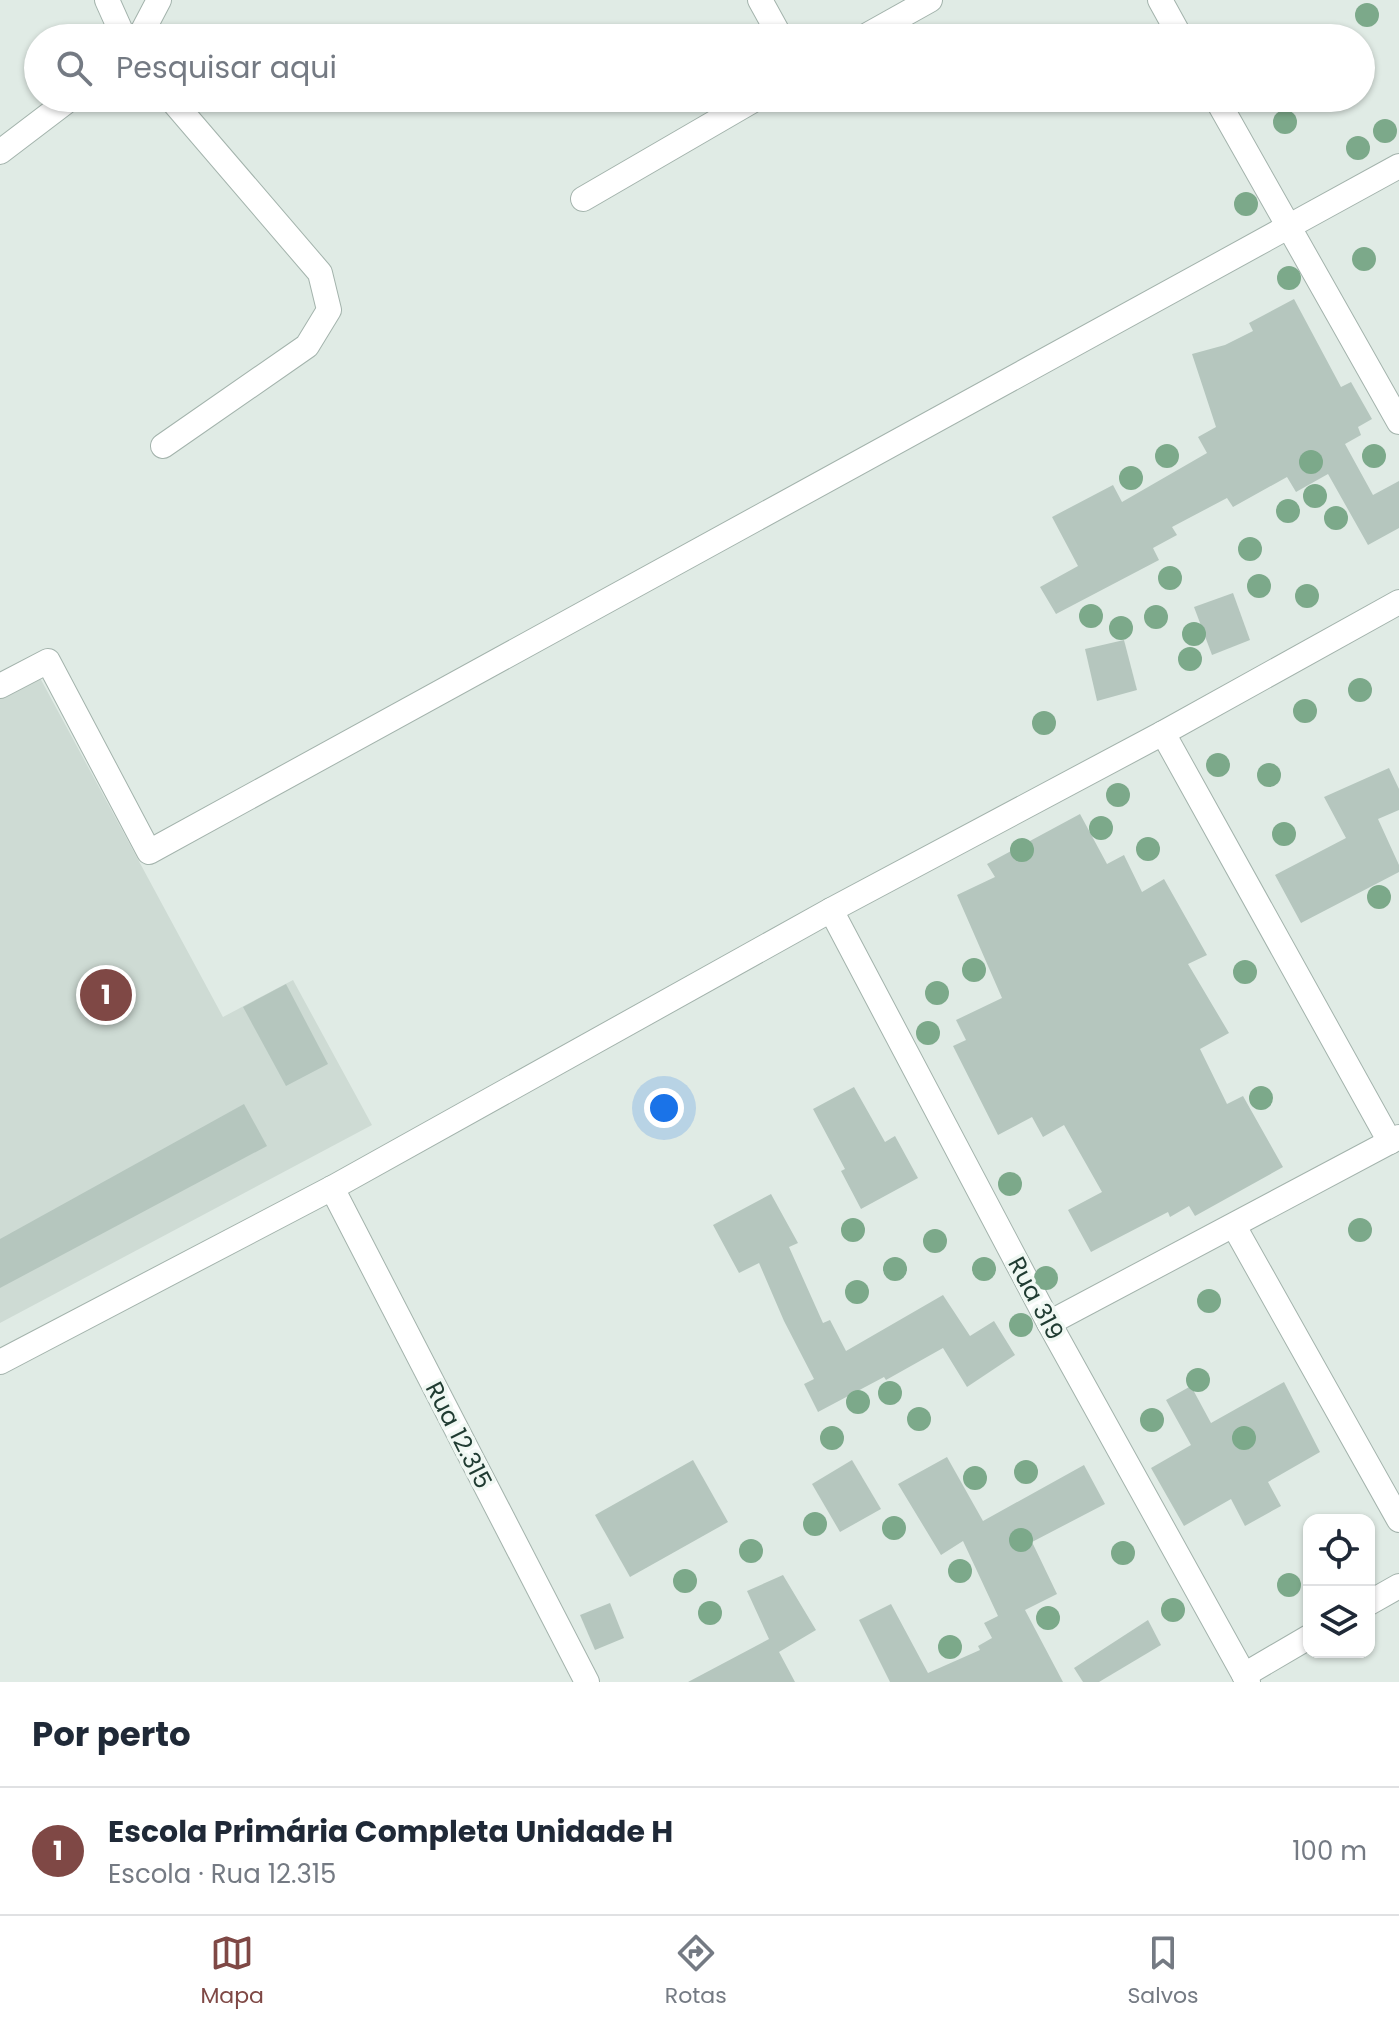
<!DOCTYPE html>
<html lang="pt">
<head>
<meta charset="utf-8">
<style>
	:root { --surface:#fff; --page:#f2f2f3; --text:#1f2937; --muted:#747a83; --line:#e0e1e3; --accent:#7f4845 }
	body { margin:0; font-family:Poppins,sans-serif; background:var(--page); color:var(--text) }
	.controls { position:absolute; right:24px; bottom:24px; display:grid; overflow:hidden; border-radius:16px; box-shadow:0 2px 6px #0004 }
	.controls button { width:72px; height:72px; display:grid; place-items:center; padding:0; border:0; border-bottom:2px solid var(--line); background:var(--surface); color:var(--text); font:40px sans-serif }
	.you { position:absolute; left:664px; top:1108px; width:28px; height:28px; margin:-20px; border:6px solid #fff; border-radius:50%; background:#1a73e8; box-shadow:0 0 0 12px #1a73e833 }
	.badge { display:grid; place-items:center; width:52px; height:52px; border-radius:50%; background:var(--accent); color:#fff; font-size:26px; font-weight:700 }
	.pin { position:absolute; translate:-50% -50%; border:4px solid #fff; box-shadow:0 2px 8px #0006 }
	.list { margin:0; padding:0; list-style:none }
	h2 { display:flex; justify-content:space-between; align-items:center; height:104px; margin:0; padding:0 32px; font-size:34px }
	h2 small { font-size:26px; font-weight:400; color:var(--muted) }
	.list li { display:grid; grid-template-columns:52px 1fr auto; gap:24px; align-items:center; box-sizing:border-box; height:128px; padding:0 32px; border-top:2px solid var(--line) }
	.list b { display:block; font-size:30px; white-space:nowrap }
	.list p { margin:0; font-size:26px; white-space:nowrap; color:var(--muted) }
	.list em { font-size:26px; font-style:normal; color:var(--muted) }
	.icon { flex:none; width:44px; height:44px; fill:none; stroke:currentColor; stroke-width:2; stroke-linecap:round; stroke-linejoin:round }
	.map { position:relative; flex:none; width:1399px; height:1682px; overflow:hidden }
	.search { position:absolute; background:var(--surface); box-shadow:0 2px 6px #0004; left:24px; right:24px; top:24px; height:88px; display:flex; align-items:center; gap:20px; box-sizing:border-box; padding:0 28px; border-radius:44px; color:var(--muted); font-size:30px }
	.sheet { height:232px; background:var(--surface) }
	nav { display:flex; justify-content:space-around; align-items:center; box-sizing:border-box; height:112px; border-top:2px solid var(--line); background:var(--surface); font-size:22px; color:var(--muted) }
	nav a { display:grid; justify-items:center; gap:4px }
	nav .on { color:var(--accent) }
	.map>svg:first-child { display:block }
</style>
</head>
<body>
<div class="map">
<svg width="1399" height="1682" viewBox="0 0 1399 1682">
	<rect width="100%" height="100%" fill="#e0ebe5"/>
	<polygon fill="#cedbd4" points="39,676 223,1017 293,980 372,1125 0,1323 0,698"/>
	<g fill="#b5c6be">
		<polygon points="1294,299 1341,387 1351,382 1372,419 1358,427 1361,435 1345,444 1373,495 1399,481 1399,528 1368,545 1328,474 1296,492 1287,477 1233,507 1227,498 1172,527 1177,535 1153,548 1159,560 1056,614 1040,587 1078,566 1052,517 1113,485 1122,502 1207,453 1198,437 1216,427 1192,354 1225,345 1253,331 1249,323"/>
		<polygon points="1233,593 1250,640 1212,655 1194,607"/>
		<polygon points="1124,640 1137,690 1097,701 1085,649"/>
		<polygon points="1389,768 1399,789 1399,810 1378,819 1399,865 1399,872 1301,923 1275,875 1346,838 1324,797"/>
		<polygon points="1080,814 1107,864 1124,855 1142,892 1164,879 1207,955 1188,964 1229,1033 1200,1049 1227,1104 1243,1096 1283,1167 1195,1216 1189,1206 1170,1217 1168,1212 1091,1252 1068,1210 1102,1192 1064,1125 1043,1137 1032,1117 998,1135 953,1046 966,1040 956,1020 1002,998 957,895 995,877 987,864"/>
		<polygon points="286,984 328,1064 286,1086 243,1007"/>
		<polygon points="854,1087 885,1142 895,1136 918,1178 861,1209 841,1171 845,1169 813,1109"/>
		<polygon points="244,1104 267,1146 0,1288 0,1239"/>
		<polygon points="771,1194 798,1243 789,1247 823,1323 830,1320 846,1351 943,1295 970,1336 994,1321 1015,1355 967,1387 943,1348 886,1380 884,1377 818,1412 804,1384 814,1379 784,1321 759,1263 739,1273 713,1225"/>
		<polygon points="1284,1382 1320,1452 1268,1482 1281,1506 1245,1526 1231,1499 1184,1526 1151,1468 1191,1445 1166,1400 1191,1386 1211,1423"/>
		<polygon points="947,1457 983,1521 1084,1465 1105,1504 1032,1542 1057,1594 1025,1610 1063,1682 890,1682 859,1620 891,1604 928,1673 980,1650 978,1646 992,1638 984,1623 998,1616 963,1541 941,1555 898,1484"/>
		<polygon points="693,1460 728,1522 630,1577 595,1515"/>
		<polygon points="852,1460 881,1509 840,1532 812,1484"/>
		<polygon points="783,1575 816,1630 779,1652 795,1682 688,1682 769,1639 747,1591"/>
		<polygon points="610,1603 624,1638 595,1650 580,1615"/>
		<polygon points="1148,1620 1161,1645 1099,1682 1083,1682 1074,1668"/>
	</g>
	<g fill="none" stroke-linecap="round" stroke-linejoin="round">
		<g stroke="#a3b3ac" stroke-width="26">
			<g id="minor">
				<polyline points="107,0 124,38"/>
				<polyline points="760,0 781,38"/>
				<polyline points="1160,0 1181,38"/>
				<polyline points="139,38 159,0"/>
				<polyline points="862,38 930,0"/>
				<polyline points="1216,98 1399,422"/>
				<polyline points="0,152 71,98"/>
				<polyline points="583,199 757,98"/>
				<polyline points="163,446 307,346 329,310 320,273 170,98"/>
				<polyline points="0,686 48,661 149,852 1399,166"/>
				<polyline points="1163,733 1390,1142"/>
				<polyline points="831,910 1049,1323 1248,1682"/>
				<polyline points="332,1188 587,1682"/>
				<polyline points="1234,1226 1399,1520"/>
				<polyline points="1049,1323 1399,1137"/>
				<polyline points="0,1362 332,1188 831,910 1163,733 1399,602"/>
				<polyline points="1369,1603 1399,1586"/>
				<polyline points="1244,1675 1309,1637"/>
			</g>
		</g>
		<use href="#minor" stroke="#fff" stroke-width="24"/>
	</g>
	<g fill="#7ca98a">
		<circle cx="1367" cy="15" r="12"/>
		<circle cx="1285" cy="122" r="12"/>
		<circle cx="1385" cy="131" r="12"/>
		<circle cx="1358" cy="148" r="12"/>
		<circle cx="1246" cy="204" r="12"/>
		<circle cx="1364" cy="259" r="12"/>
		<circle cx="1289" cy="278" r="12"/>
		<circle cx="1167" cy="456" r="12"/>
		<circle cx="1374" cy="456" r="12"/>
		<circle cx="1311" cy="462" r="12"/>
		<circle cx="1131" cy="478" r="12"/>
		<circle cx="1315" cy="496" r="12"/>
		<circle cx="1288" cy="511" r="12"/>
		<circle cx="1336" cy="518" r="12"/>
		<circle cx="1250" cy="549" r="12"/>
		<circle cx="1170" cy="578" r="12"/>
		<circle cx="1259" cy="586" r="12"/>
		<circle cx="1307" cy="596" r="12"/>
		<circle cx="1091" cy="616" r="12"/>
		<circle cx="1156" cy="617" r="12"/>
		<circle cx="1121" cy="628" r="12"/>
		<circle cx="1194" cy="634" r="12"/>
		<circle cx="1190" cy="659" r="12"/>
		<circle cx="1360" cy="690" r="12"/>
		<circle cx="1305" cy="711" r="12"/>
		<circle cx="1044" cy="723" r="12"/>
		<circle cx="1218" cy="765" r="12"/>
		<circle cx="1269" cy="775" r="12"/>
		<circle cx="1118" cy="795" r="12"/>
		<circle cx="1101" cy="828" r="12"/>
		<circle cx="1284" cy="834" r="12"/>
		<circle cx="1148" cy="849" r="12"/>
		<circle cx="1022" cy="850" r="12"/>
		<circle cx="1379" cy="897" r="12"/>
		<circle cx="974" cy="970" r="12"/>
		<circle cx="1245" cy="972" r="12"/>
		<circle cx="937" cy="993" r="12"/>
		<circle cx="928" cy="1033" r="12"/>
		<circle cx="1261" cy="1098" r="12"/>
		<circle cx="1010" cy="1184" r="12"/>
		<circle cx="853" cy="1230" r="12"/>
		<circle cx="1360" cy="1230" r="12"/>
		<circle cx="935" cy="1241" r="12"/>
		<circle cx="895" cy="1269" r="12"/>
		<circle cx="984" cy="1269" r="12"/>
		<circle cx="1046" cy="1278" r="12"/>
		<circle cx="857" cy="1292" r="12"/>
		<circle cx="1209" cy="1301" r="12"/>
		<circle cx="1021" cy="1325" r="12"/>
		<circle cx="1198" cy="1380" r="12"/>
		<circle cx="890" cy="1393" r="12"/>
		<circle cx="858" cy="1402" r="12"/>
		<circle cx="919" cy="1419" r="12"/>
		<circle cx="1152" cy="1420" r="12"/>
		<circle cx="832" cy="1438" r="12"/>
		<circle cx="1244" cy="1438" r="12"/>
		<circle cx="1026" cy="1472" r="12"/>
		<circle cx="975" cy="1478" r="12"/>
		<circle cx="815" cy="1524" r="12"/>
		<circle cx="894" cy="1528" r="12"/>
		<circle cx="1021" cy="1540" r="12"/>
		<circle cx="751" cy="1551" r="12"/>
		<circle cx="1123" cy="1553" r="12"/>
		<circle cx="960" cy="1571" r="12"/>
		<circle cx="685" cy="1581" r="12"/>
		<circle cx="1289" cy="1585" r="12"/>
		<circle cx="1173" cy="1610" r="12"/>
		<circle cx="710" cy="1613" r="12"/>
		<circle cx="1048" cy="1618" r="12"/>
		<circle cx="950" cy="1647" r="12"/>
	</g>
	<g text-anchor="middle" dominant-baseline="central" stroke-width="7" stroke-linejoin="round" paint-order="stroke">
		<g font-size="24" fill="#203c32" stroke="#f0f8f3">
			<text transform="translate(1036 1298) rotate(62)">Rua 319</text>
			<text transform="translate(459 1435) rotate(63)">Rua 12.315</text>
		</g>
	</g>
</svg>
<div class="controls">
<button><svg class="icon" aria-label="locate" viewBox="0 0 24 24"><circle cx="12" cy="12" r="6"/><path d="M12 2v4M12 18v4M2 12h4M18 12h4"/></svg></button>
<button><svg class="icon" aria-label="layers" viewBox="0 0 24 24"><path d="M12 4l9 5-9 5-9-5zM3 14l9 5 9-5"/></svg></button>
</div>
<div class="you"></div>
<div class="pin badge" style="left:106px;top:995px">1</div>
<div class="search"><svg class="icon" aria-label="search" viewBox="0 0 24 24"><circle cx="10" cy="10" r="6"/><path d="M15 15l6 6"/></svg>Pesquisar aqui</div>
</div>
<section class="sheet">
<h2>Por perto<small></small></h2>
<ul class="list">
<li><span class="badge">1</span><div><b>Escola Primária Completa Unidade H</b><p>Escola · Rua 12.315</p></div><em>100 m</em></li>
</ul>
</section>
<nav>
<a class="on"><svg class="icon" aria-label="map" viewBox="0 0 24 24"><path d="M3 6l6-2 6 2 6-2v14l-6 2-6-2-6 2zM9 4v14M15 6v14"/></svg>Mapa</a>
<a><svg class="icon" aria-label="directions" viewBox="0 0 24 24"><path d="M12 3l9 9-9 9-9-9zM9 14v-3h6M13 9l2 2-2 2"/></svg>Rotas</a>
<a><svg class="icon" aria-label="saved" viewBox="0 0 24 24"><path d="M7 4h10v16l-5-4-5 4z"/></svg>Salvos</a>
</nav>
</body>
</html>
